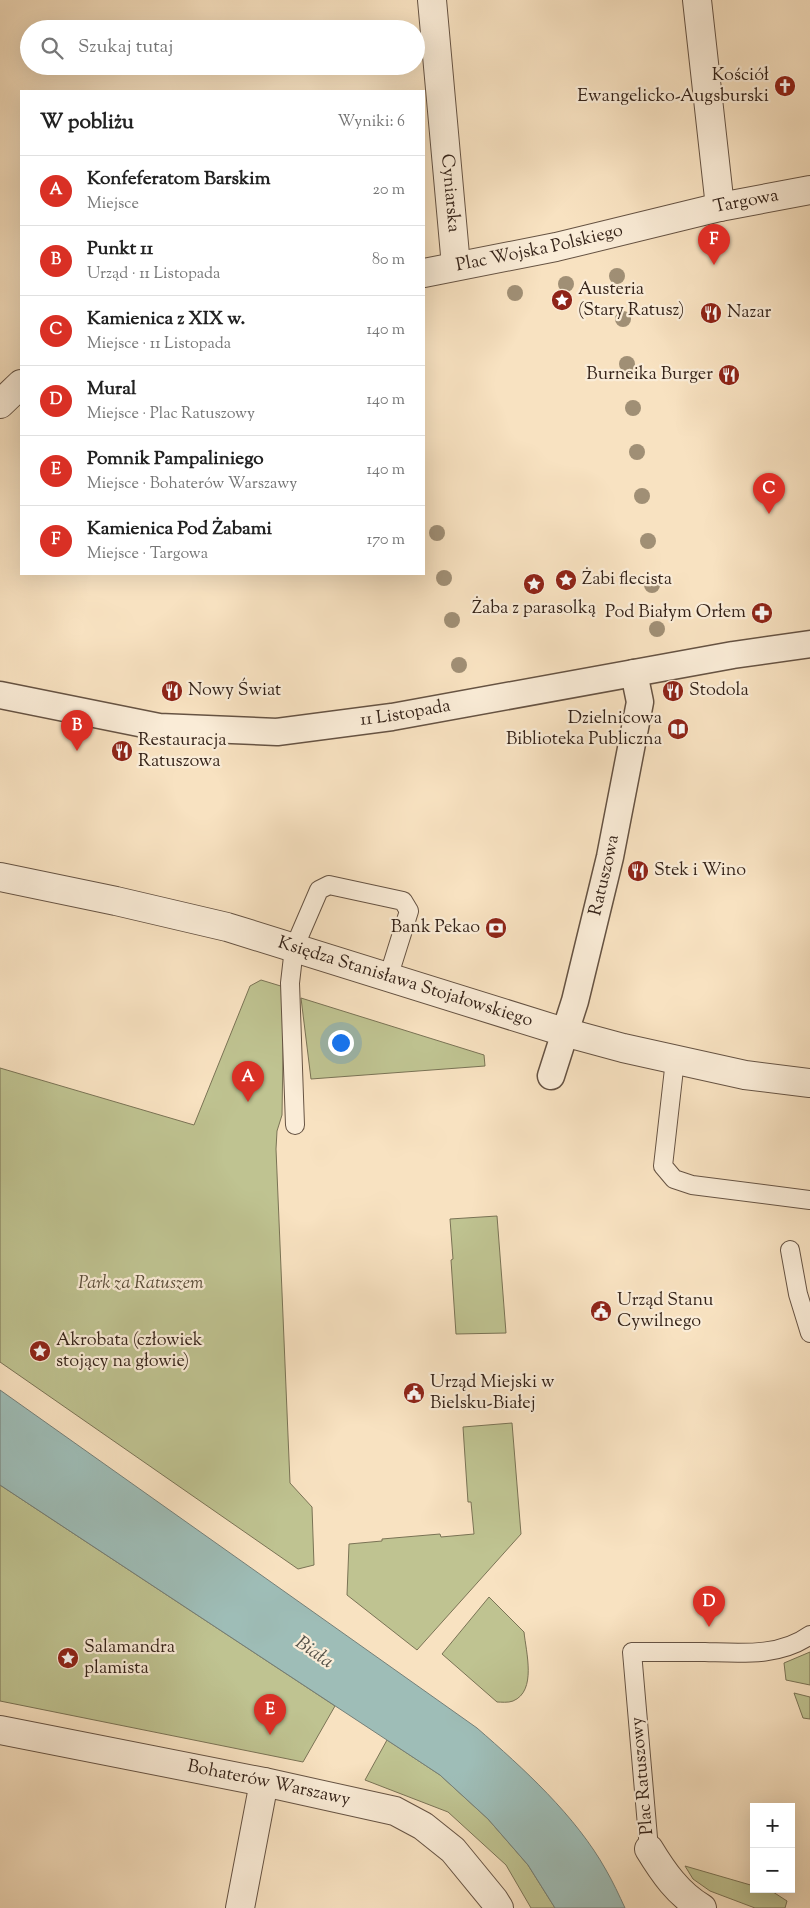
<!DOCTYPE html>
<html lang="pl">
<head>
<meta charset="utf-8">
<style>
	:root { --surface:#fff; --page:#f2f2f2; --text:#222; --muted:#767676; --line:#e0e0e0; --accent:#d93025 }
	body { margin:0; font-family:"Sorts Mill Goudy",serif; background:var(--page); color:var(--text) }
	.controls { position:absolute; right:15px; bottom:15px; display:grid; overflow:hidden; border-radius:0px; box-shadow:0 5px 20px #0002 }
	.controls button { width:45px; height:45px; display:grid; place-items:center; padding:0; border:0; border-bottom:1px solid var(--line); background:var(--surface); color:var(--text); font:25px sans-serif }
	.you { position:absolute; left:340px; top:1042px; width:18px; height:18px; margin:-12px; border:4px solid #fff; border-radius:50%; background:#1a73e8; box-shadow:0 0 0 8px #1a73e833 }
	.badge { display:grid; place-items:center; width:32px; height:32px; border-radius:50%; background:var(--accent); color:#fff; font-size:16px; font-weight:700 }
	.pin { position:absolute; translate:-50% -41px; filter:drop-shadow(0 1px 2px #0008) }
	.pin::after { content:''; position:absolute; top:26px; width:18px; height:15px; background:inherit; clip-path:polygon(0 0,100% 0,50% 100%) }
	.list { margin:0; padding:0; list-style:none }
	h2 { display:flex; justify-content:space-between; align-items:center; height:65px; margin:0; padding:0 20px; font-size:21px }
	h2 small { font-size:16px; font-weight:400; color:var(--muted) }
	.list li { display:grid; grid-template-columns:32px 1fr auto; gap:15px; align-items:center; box-sizing:border-box; height:70px; padding:0 20px; border-top:1px solid var(--line) }
	.list b { display:block; font-size:19px; white-space:nowrap }
	.list p { margin:0; font-size:16px; white-space:nowrap; color:var(--muted) }
	.list em { font-size:16px; font-style:normal; color:var(--muted) }
	.icon { flex:none; width:28px; height:28px; fill:none; stroke:currentColor; stroke-width:2; stroke-linecap:round; stroke-linejoin:round }
	.map { position:relative; flex:none; width:810px; height:1908px; overflow:hidden }
	.search { position:absolute; background:var(--surface); box-shadow:0 5px 20px #0002; left:20px; top:20px; width:405px; height:55px; display:flex; align-items:center; gap:12px; box-sizing:border-box; padding:0 18px; border-radius:28px; color:var(--muted); font-size:19px }
	.panel { position:absolute; background:var(--surface); box-shadow:0 5px 20px #0002; left:20px; top:90px; width:405px; height:485px; border-radius:0px }
	.map>svg:first-child { display:block }
</style>
</head>
<body>
<div class="map">
<svg width="810" height="1908" viewBox="0 0 810 1908">
	<rect width="100%" height="100%" fill="#f8e2c1"/>
	<filter id="stains"><feTurbulence type="fractalNoise" baseFrequency=".004" numOctaves="4"/><feColorMatrix values="0 0 0 0 .2 0 0 0 0 .09 0 0 0 0 .02 0 0 0 .5 -.17"/></filter>
	<radialGradient id="worn" r=".72"><stop offset=".6" stop-color="#630" stop-opacity="0"/><stop offset="1" stop-color="#630" stop-opacity=".3"/></radialGradient>
	<g fill="#bfc391" stroke="#7a7355">
		<polygon points="261,980 284,987 282,1115 277,1131 276,1149 290,1483 312,1507 314,1565 298,1569 0,1362 0,1068 194,1125 250,986"/>
		<polygon points="301,998 484,1055 485,1066 311,1079"/>
		<polygon points="497,1216 506,1333 456,1334 451,1260 453,1259 450,1219"/>
		<polygon points="512,1423 521,1534 417,1650 347,1595 349,1544 382,1541 382,1539 440,1534 441,1537 474,1534 471,1502 468,1502 463,1427"/>
		<polygon points="0,1485 335,1706 303,1762 0,1701"/>
		<path d="M489,1597l35,35c2,20 13,59 -11,69 -5,2 -12,1 -16,1l-55,-48z"/>
		<polygon points="810,1652 810,1685 786,1680 784,1663"/>
		<polygon points="794,1693 810,1697 810,1719 803,1718"/>
		<polygon points="387,1740 440,1775 488,1819 528,1865 555,1908 531,1908 506,1865 448,1812 365,1780"/>
		<polygon points="685,1866 754,1886 754,1889 770,1890 787,1901 785,1908 755,1908 710,1891 693,1879"/>
	</g>
	<path fill="#9ebdb7" stroke="#747f78" d="M0,1390l477,338c46,40 99,88 129,142 7,12 13,25 19,38h-70l-27,-43 -40,-46 -48,-44 -440,-290z"/>
	<g fill="none" stroke-linecap="round" stroke-linejoin="round">
		<g stroke="#665343" stroke-width="20">
			<g id="service">
				<polyline points="675,1060 663,1166 674,1179 692,1185 810,1200"/>
				<polyline points="295,1125 290,983 294,948 319,890 329,885 403,901 409,911 388,978"/>
				<polyline points="790,1250 798,1294 810,1333"/>
				<path d="M649,1849l-17,-197c24,0 49,0 73,0 35,1 75,5 105,-17"/>
			</g>
		</g>
		<g stroke="#665343" stroke-width="29">
			<g id="pedestrian">
				<path id="s1" d="M0,695l159,32 118,5 115,-15 341,-62 77,-11"/>
				<path id="s2" d="M551,1076l24,-75 35,-144 30,-155 -6,-29"/>
			</g>
		</g>
		<g stroke="#665343" stroke-width="30">
			<g id="minor">
				<path id="s3" d="M432,0l24,266"/>
				<polyline points="697,0 720,207"/>
				<path id="s4" d="M424,273l132,-26 164,-40 90,-17"/>
				<polyline points="0,404 21,384"/>
				<path id="s5" d="M0,1730l264,52 131,29 28,15 30,24 41,50 5,8"/>
				<path d="M649,1849c14,23 29,45 53,59"/>
				<polyline points="240,1908 264,1782"/>
			</g>
		</g>
		<g stroke="#665343" stroke-width="30">
			<g id="tertiary">
				<path id="s6" d="M0,877l116,24 111,26 337,105 59,16 122,27 65,8"/>
			</g>
		</g>
		<use href="#service" stroke="#faecd7" stroke-width="18"/>
		<use href="#pedestrian" stroke="#faecd7" stroke-width="26"/>
		<use href="#minor" stroke="#faecd7" stroke-width="28"/>
		<use href="#tertiary" stroke="#faecd7" stroke-width="28"/>
	</g>
	<g fill="#a08f75">
		<circle cx="617" cy="276" r="8"/>
		<circle cx="566" cy="284" r="8"/>
		<circle cx="515" cy="293" r="8"/>
		<circle cx="623" cy="319" r="8"/>
		<circle cx="627" cy="364" r="8"/>
		<circle cx="633" cy="408" r="8"/>
		<circle cx="637" cy="452" r="8"/>
		<circle cx="642" cy="496" r="8"/>
		<circle cx="437" cy="533" r="8"/>
		<circle cx="648" cy="541" r="8"/>
		<circle cx="444" cy="578" r="8"/>
		<circle cx="652" cy="585" r="8"/>
		<circle cx="452" cy="620" r="8"/>
		<circle cx="657" cy="629" r="8"/>
		<circle cx="459" cy="665" r="8"/>
	</g>
	<defs>
		<g id="church-disc" transform="scale(1.125)"><circle r="9.5" fill="#8f2418" stroke="#faecd7"/><path d="M-1.2-6h2.4v3.5h3.3v2.4h-3.3V6h-2.4V-.1h-3.3v-2.4h3.3Z" fill="#fff"/></g>
		<g id="sight-disc" transform="scale(1.125)"><circle r="9.5" fill="#8f2418" stroke="#faecd7"/><path d="M0-6L1.8-2.2L6-1.7L2.9 1.2L3.7 5.4L0 3.3L-3.7 5.4L-2.9 1.2L-6-1.7L-1.8-2.2Z" fill="#fff"/></g>
		<g id="restaurant-disc" transform="scale(1.125)"><circle r="9.5" fill="#8f2418" stroke="#faecd7"/><path d="M-5-6h1v4h1v-4h1v4h1v-4h1v5L-1.5 .5V6h-2V.5L-5-1ZM5-6V6H3V1.5H1.5Q1.5-4 5-6Z" fill="#fff"/></g>
		<g id="pharmacy-disc" transform="scale(1.125)"><circle r="9.5" fill="#8f2418" stroke="#faecd7"/><path d="M-2-6h4v4h4v4h-4v4h-4v-4h-4v-4h4Z" fill="#fff"/></g>
		<g id="library-disc" transform="scale(1.125)"><circle r="9.5" fill="#8f2418" stroke="#faecd7"/><path d="M-6-4Q-3-5.5-.7-3.5V5Q-3 3-6 4ZM6-4Q3-5.5 .7-3.5V5Q3 3 6 4Z" fill="#fff"/></g>
		<g id="bank-disc" transform="scale(1.125)"><circle r="9.5" fill="#8f2418" stroke="#faecd7"/><path d="M-6-4H6V4H-6ZM0-2.3a2.3 2.3 0 1 0 0 4.6a2.3 2.3 0 1 0 0-4.6Z" fill="#fff"/></g>
		<g id="civic-disc" transform="scale(1.125)"><circle r="9.5" fill="#8f2418" stroke="#faecd7"/><path d="M-.6-6.5H3V-4.5H.6V-3L4-1V1h2V6H-6V1h2V-1L-.6-3ZM-1.2 2.5V6h2.4V2.5Z" fill="#fff"/></g>
	</defs>
	<g fill-rule="evenodd">
		<use href="#church-disc" x="785" y="86"/>
		<use href="#sight-disc" x="562" y="300"/>
		<use href="#restaurant-disc" x="711" y="313"/>
		<use href="#restaurant-disc" x="729" y="375"/>
		<use href="#sight-disc" x="566" y="580"/>
		<use href="#sight-disc" x="534" y="584"/>
		<use href="#pharmacy-disc" x="762" y="613"/>
		<use href="#restaurant-disc" x="172" y="691"/>
		<use href="#restaurant-disc" x="673" y="691"/>
		<use href="#library-disc" x="678" y="729"/>
		<use href="#restaurant-disc" x="122" y="751"/>
		<use href="#restaurant-disc" x="638" y="871"/>
		<use href="#bank-disc" x="496" y="928"/>
		<use href="#civic-disc" x="601" y="1311"/>
		<use href="#sight-disc" x="40" y="1351"/>
		<use href="#civic-disc" x="414" y="1393"/>
		<use href="#sight-disc" x="68" y="1658"/>
	</g>
	<g text-anchor="middle" dominant-baseline="central" stroke-width="4.5" stroke-linejoin="round" paint-order="stroke">
		<g font-size="18" fill="#352319" stroke="#faecd7" text-anchor="start">
			<text x="769" y="76" text-anchor="end">Kościół<tspan x="769" dy="21">Ewangelicko-Augsburski</tspan></text>
			<text x="578" y="290">Austeria<tspan x="578" dy="21">(Stary Ratusz)</tspan></text>
			<text x="727" y="313">Nazar</text>
			<text x="713" y="375" text-anchor="end">Burneika Burger</text>
			<text x="582" y="580">Żabi flecista</text>
			<text x="534" y="609" text-anchor="middle">Żaba z parasolką</text>
			<text x="746" y="613" text-anchor="end">Pod Białym Orłem</text>
			<text x="188" y="691">Nowy Świat</text>
			<text x="689" y="691">Stodola</text>
			<text x="662" y="719" text-anchor="end">Dzielnicowa<tspan x="662" dy="21">Biblioteka Publiczna</tspan></text>
			<text x="138" y="741">Restauracja<tspan x="138" dy="21">Ratuszowa</tspan></text>
			<text x="654" y="871">Stek i Wino</text>
			<text x="480" y="928" text-anchor="end">Bank Pekao</text>
			<text x="617" y="1301">Urząd Stanu<tspan x="617" dy="21">Cywilnego</tspan></text>
			<text x="56" y="1341">Akrobata (człowiek<tspan x="56" dy="21">stojący na głowie)</tspan></text>
			<text x="430" y="1383">Urząd Miejski w<tspan x="430" dy="21">Bielsku-Białej</tspan></text>
			<text x="84" y="1648">Salamandra<tspan x="84" dy="21">plamista</tspan></text>
		</g>
		<g font-size="18" fill="#352319" stroke="#faecd7">
			<text stroke="none"><textPath href="#s3" startOffset="194">Cyniarska</textPath></text>
			<text stroke="none"><textPath href="#s4" startOffset="330">Targowa</textPath></text>
			<text stroke="none"><textPath href="#s4" startOffset="118">Plac Wojska Polskiego</textPath></text>
			<text stroke="none"><textPath href="#s1" startOffset="410">11 Listopada</textPath></text>
			<text stroke="none"><textPath href="#s2" startOffset="208">Ratuszowa</textPath></text>
			<text stroke="none"><textPath href="#s6" startOffset="419">Księdza Stanisława Stojałowskiego</textPath></text>
			<text transform="translate(643 1776) rotate(-95)">Plac Ratuszowy</text>
			<text stroke="none"><textPath href="#s5" startOffset="274">Bohaterów Warszawy</textPath></text>
		</g>
		<g font-size="18" font-style="italic" fill="#584b37" stroke="#faecd7">
			<text x="141" y="1284">Park za Ratuszem</text>
		</g>
		<g font-size="19" font-style="italic" fill="#545148" stroke="#faecd7">
			<text transform="translate(314 1653) rotate(35)">Biała</text>
		</g>
	</g>
	<rect width="100%" height="100%" filter="url(#stains)"/>
	<rect width="100%" height="100%" fill="url(#worn)"/>
</svg>
<div class="controls">
<button>+</button>
<button>−</button>
</div>
<div class="you"></div>
<div class="pin badge" style="left:248px;top:1102px">A</div>
<div class="pin badge" style="left:77px;top:751px">B</div>
<div class="pin badge" style="left:769px;top:514px">C</div>
<div class="pin badge" style="left:709px;top:1627px">D</div>
<div class="pin badge" style="left:270px;top:1735px">E</div>
<div class="pin badge" style="left:714px;top:265px">F</div>
<div class="search"><svg class="icon" aria-label="search" viewBox="0 0 24 24"><circle cx="10" cy="10" r="6"/><path d="M15 15l6 6"/></svg>Szukaj tutaj</div>
<section class="panel">
<h2>W pobliżu<small>Wyniki: 6</small></h2>
<ul class="list">
<li><span class="badge">A</span><div><b>Konfeferatom Barskim</b><p>Miejsce</p></div><em>20 m</em></li>
<li><span class="badge">B</span><div><b>Punkt 11</b><p>Urząd · 11 Listopada</p></div><em>80 m</em></li>
<li><span class="badge">C</span><div><b>Kamienica z XIX w.</b><p>Miejsce · 11 Listopada</p></div><em>140 m</em></li>
<li><span class="badge">D</span><div><b>Mural</b><p>Miejsce · Plac Ratuszowy</p></div><em>140 m</em></li>
<li><span class="badge">E</span><div><b>Pomnik Pampaliniego</b><p>Miejsce · Bohaterów Warszawy</p></div><em>140 m</em></li>
<li><span class="badge">F</span><div><b>Kamienica Pod Żabami</b><p>Miejsce · Targowa</p></div><em>170 m</em></li>
</ul>
</section>
</div>
</body>
</html>
